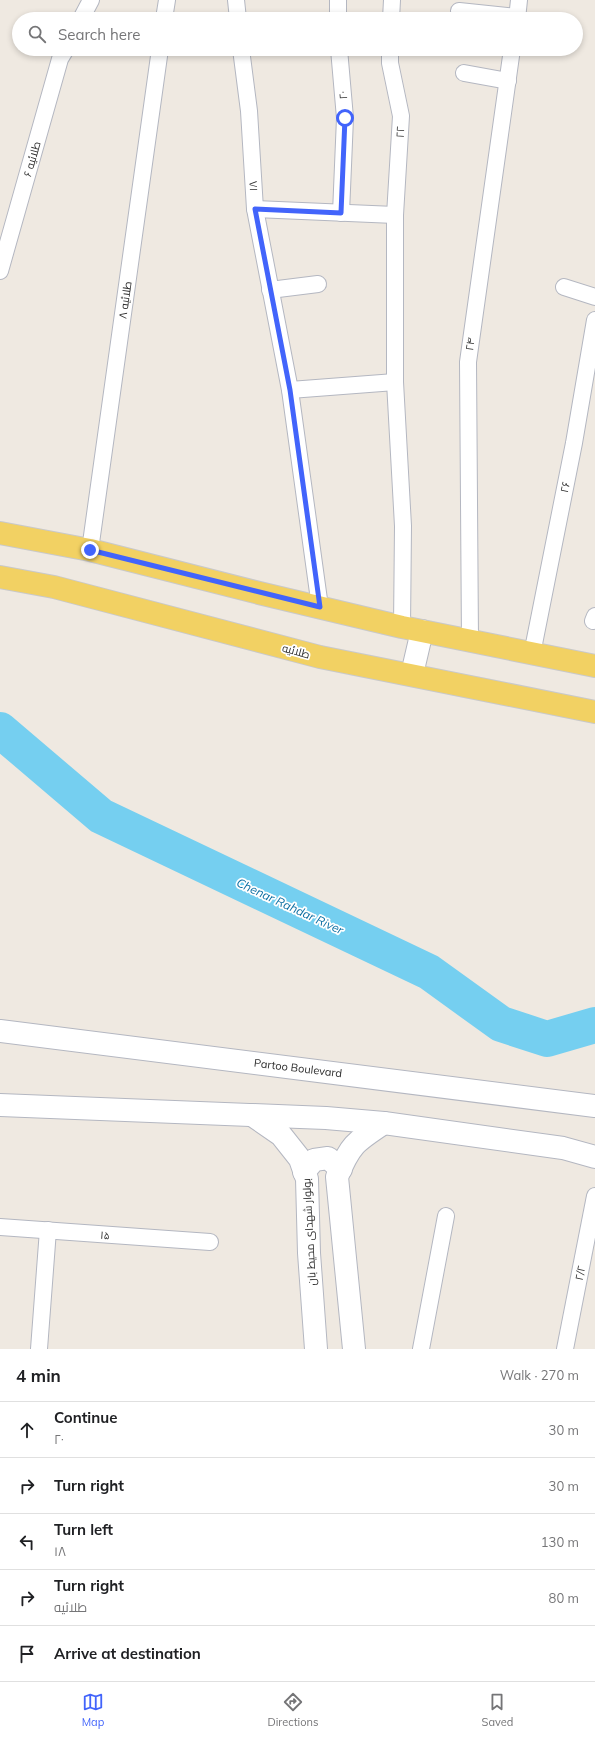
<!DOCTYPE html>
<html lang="en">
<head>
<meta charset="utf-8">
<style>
	:root { --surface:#fff; --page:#f2f2f2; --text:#202124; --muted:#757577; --line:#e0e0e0; --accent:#4264fb }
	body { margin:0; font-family:Mulish,Cairo,sans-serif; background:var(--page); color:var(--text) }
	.stop { position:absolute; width:12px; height:12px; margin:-9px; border:3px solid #4264fb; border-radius:50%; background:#fff }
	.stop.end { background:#4264fb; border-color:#fff; box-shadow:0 1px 4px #0008 }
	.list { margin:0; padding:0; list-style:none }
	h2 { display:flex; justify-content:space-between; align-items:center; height:52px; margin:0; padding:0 16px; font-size:17px }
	h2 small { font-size:13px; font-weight:400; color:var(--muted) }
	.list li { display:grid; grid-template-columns:26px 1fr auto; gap:12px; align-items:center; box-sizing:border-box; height:56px; padding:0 16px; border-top:1px solid var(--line) }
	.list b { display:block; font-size:15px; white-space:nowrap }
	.list p { margin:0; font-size:13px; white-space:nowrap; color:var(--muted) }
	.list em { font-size:13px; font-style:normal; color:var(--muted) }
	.icon { flex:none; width:22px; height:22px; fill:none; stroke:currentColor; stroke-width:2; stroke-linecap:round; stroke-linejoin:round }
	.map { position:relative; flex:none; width:595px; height:1349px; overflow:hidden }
	.search { position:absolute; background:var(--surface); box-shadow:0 2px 6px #0003; left:12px; right:12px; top:12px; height:44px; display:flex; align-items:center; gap:10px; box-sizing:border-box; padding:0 14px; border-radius:22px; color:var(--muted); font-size:15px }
	.sheet { height:332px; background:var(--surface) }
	nav { display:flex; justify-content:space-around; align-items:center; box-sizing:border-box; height:56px; border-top:1px solid var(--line); background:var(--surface); font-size:11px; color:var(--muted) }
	nav a { display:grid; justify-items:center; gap:2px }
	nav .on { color:var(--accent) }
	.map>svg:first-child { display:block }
</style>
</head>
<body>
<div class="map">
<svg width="595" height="1349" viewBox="0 0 595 1349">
	<rect width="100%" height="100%" fill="#efe9e1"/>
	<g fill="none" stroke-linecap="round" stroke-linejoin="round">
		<polyline stroke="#75cff0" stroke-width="36" points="0,730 101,816 429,972 501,1024 547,1039 595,1025"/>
		<g stroke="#b4b7c1" stroke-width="18">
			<g id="street">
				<polyline points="236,0 238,19"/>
				<polyline points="338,0 338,19"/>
				<polyline points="459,11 517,17"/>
				<polyline points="81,19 91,0"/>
				<polyline points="164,19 167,0"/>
				<polyline points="391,19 392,0"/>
				<polyline points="517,19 519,0"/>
				<polyline points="241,49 249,111 255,209 290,390 320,607"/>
				<polyline points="339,49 345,118 341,213"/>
				<polyline points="390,49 390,63 401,116 395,215 395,382 403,526 402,627"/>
				<polyline points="464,73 508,81"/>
				<polyline points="255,209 395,215"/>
				<polyline points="0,271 60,59 66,49"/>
				<polyline points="564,287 595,297"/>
				<polyline points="270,290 318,284"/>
				<polyline points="290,390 395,382"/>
				<polyline points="90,550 160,49"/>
				<polyline points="593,621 595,616"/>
				<polyline points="470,641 468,362 512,49"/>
				<polyline points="532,654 574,443 595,320"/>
				<polyline points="0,1227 210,1242"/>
				<polyline points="39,1349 48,1230"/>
				<polyline points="421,1349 446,1216"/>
				<polyline points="565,1349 595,1196"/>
			</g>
		</g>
		<g stroke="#b4b7c1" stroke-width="24">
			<g id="secondary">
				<polyline points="412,674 422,631"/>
				<polyline points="0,1031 595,1106"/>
				<polyline points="0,1105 326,1118 384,1123 563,1148 595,1157"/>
				<polyline points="252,1115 281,1135 300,1159 307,1179 309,1253 316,1349"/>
				<polyline points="304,1172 314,1160 328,1158 341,1169"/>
				<path d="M354,1349l-17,-172c13,-32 18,-35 47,-54"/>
			</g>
		</g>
		<g stroke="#c9c9c9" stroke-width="24">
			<g id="primary">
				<polyline points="0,533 90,550 259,593 402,627 595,666"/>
				<polyline points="0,577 54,587 320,657 595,712"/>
			</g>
		</g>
		<use href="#street" stroke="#fff" stroke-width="16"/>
		<use href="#secondary" stroke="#fff" stroke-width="22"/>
		<use href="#primary" stroke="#f2d163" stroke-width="22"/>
	</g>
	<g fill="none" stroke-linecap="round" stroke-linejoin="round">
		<polyline stroke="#4264fb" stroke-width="5" points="90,550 320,607 290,390 255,209 341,213 345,118"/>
	</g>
	<g text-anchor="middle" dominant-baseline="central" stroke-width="3.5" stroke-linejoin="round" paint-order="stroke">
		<g font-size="11" fill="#2e2e2e" stroke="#fff">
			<text transform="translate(343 95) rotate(-95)">۲۰</text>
			<text transform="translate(400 132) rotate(-87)">۲۲</text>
			<text transform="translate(32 159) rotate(-74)">طلائیه ۶</text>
			<text transform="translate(253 186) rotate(-93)">۱۸</text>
			<text transform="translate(125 300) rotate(-82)">طلائیه ۸</text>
			<text transform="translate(470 344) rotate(-82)">۲۴</text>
			<text transform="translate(565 487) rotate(-79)">۲۶</text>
			<text transform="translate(296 651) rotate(15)">طلائیه</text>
			<text transform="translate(298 1068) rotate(7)">Partoo Boulevard</text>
			<text transform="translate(309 1232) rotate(-93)">بولوار شهدای محیط بان</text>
			<text transform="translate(105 1235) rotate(4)">۱۵</text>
			<text transform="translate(580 1273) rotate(-79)">۲/۲</text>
		</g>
		<g font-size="12" font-style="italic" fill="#0d6fa3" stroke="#fff">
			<text transform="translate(290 906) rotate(25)">Chenar Rahdar River</text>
		</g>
	</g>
</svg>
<div class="stop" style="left:345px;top:118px"></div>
<div class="stop end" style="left:90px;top:550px"></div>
<div class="search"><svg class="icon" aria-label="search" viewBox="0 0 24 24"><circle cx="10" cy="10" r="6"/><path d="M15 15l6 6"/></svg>Search here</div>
</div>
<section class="sheet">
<h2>4 min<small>Walk · 270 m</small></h2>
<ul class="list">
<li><svg class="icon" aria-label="ahead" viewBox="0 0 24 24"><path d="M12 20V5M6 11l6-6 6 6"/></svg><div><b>Continue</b><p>۲۰</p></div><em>30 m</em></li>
<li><svg class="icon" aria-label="right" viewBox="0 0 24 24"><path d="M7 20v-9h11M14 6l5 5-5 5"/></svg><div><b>Turn right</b></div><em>30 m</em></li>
<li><svg class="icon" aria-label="left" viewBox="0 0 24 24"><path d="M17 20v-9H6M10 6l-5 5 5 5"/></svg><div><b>Turn left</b><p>۱۸</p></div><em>130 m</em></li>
<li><svg class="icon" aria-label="right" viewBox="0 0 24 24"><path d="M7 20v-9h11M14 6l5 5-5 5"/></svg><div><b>Turn right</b><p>طلائیه</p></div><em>80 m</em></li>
<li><svg class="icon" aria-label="arrive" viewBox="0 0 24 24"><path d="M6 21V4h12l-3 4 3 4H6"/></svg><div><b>Arrive at destination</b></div></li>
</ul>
</section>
<nav>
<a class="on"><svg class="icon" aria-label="map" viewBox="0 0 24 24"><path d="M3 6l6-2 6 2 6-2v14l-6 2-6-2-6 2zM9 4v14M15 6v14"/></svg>Map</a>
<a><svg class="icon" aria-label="directions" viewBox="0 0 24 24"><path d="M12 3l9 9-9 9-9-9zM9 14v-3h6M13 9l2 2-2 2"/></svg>Directions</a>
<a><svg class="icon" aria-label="saved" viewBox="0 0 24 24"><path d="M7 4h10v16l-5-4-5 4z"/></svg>Saved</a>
</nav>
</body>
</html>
